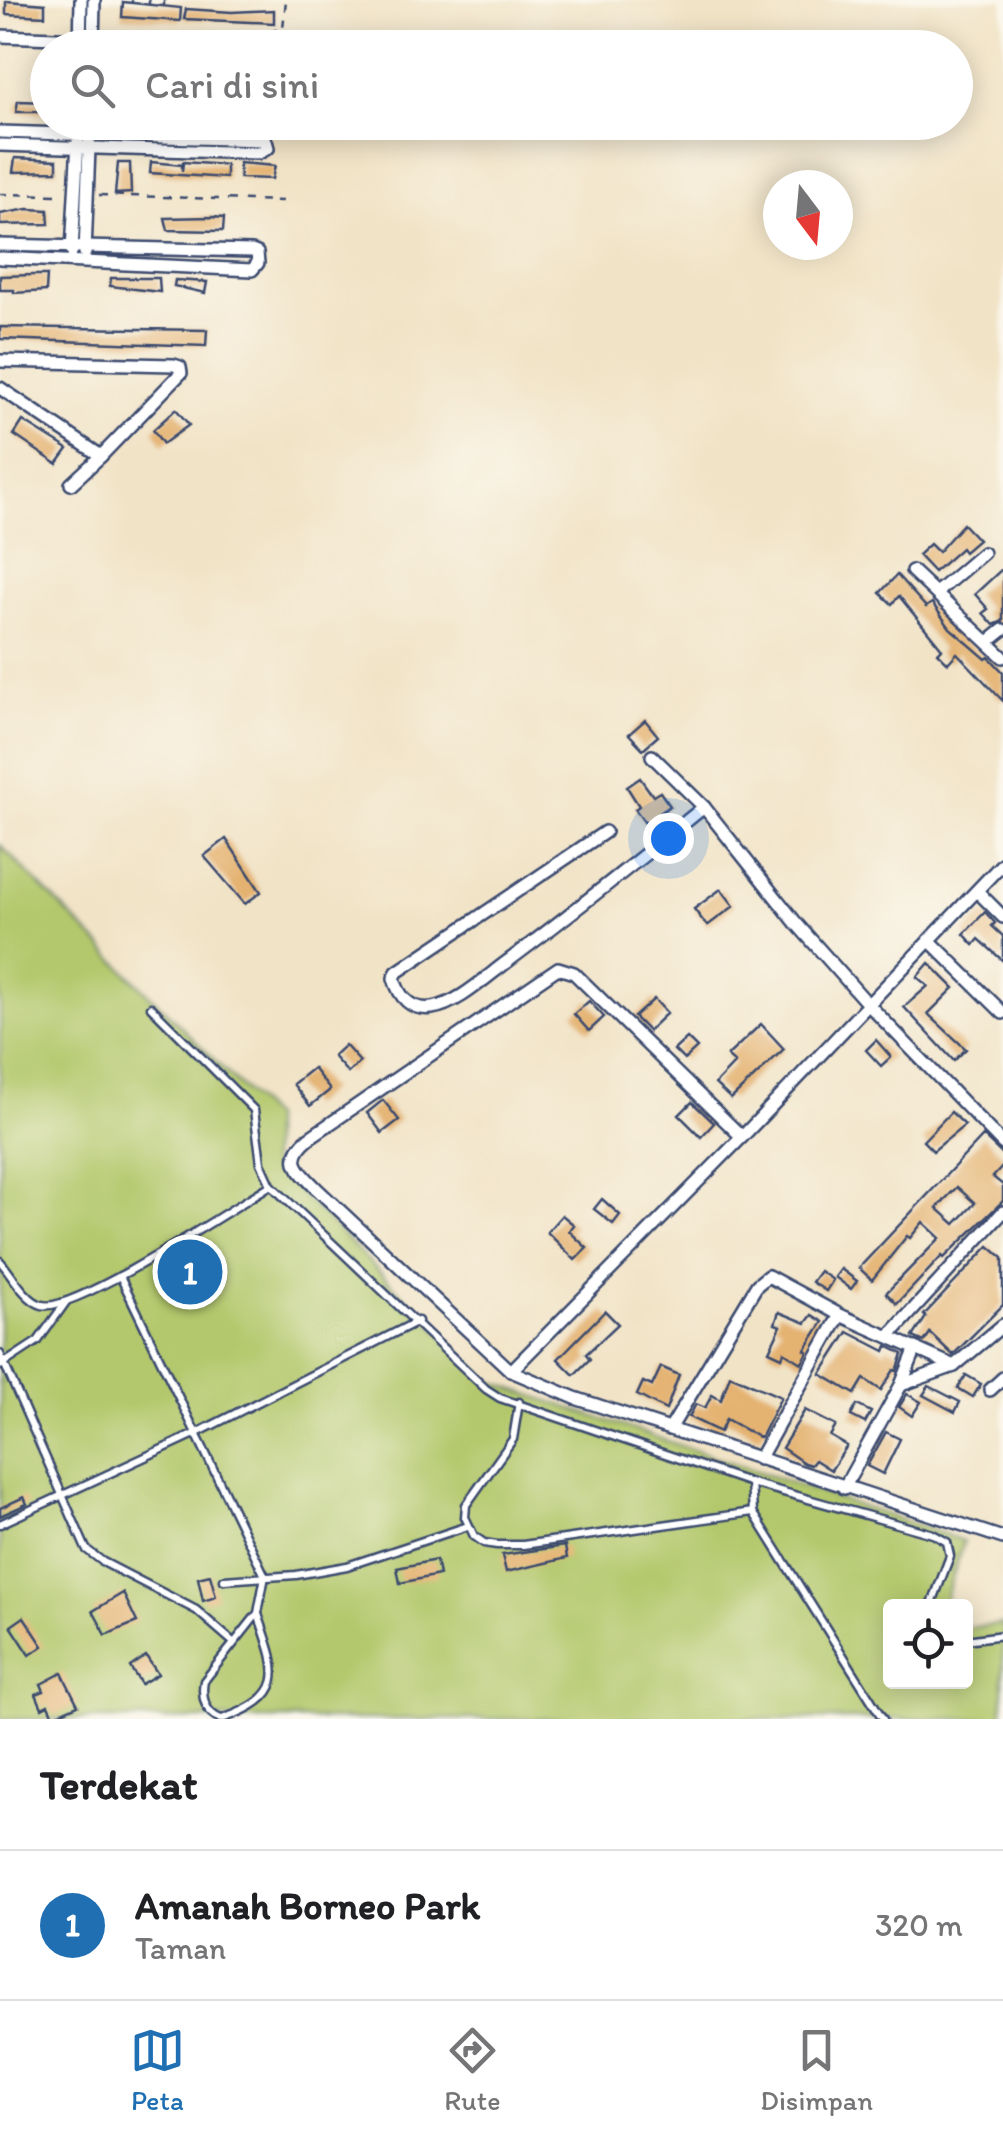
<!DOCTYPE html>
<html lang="id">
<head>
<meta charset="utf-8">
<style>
	:root { --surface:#fff; --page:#f6f6f6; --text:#202124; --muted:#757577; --line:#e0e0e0; --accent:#1f6fb2 }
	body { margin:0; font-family:Itim,sans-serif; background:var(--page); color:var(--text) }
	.controls { position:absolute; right:30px; bottom:30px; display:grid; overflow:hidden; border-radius:10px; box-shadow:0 5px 25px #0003 }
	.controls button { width:90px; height:90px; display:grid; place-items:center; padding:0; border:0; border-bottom:2px solid var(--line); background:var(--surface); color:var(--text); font:50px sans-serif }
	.compass { position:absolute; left:763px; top:170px; width:90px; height:90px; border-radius:50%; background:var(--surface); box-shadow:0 5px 25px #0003; rotate:164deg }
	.you { position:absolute; left:668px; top:838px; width:35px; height:35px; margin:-25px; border:8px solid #fff; border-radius:50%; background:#1a73e8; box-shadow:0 0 0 15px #1a73e833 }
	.badge { display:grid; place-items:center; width:65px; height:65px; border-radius:50%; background:var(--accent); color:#fff; font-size:32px; font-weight:700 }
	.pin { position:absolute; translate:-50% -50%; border:5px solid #fff; box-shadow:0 2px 10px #0006 }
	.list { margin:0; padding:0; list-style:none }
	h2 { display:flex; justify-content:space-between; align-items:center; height:130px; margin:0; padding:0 40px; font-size:42px }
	h2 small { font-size:32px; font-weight:400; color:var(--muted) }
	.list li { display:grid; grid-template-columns:65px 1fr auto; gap:30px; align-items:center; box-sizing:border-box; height:150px; padding:0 40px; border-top:2px solid var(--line) }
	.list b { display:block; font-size:38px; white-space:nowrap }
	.list p { margin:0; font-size:32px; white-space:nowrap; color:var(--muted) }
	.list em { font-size:32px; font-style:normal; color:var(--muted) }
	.icon { flex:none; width:55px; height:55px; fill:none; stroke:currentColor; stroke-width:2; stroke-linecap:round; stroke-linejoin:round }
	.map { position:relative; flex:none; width:1003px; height:1719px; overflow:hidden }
	.search { position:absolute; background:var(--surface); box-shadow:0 5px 25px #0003; left:30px; right:30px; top:30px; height:110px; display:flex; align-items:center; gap:25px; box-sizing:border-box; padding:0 35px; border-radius:55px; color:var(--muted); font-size:38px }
	.sheet { height:280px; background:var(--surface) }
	nav { display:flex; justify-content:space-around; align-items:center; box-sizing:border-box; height:140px; border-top:2px solid var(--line); background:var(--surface); font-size:28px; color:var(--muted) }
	nav a { display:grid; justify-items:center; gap:5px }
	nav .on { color:var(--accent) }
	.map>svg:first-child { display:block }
</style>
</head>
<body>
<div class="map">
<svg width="1003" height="1719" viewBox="0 0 1003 1719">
	<rect width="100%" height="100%" fill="#fbf7ec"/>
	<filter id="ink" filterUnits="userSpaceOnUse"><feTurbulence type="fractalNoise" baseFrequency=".01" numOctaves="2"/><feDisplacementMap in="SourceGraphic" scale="20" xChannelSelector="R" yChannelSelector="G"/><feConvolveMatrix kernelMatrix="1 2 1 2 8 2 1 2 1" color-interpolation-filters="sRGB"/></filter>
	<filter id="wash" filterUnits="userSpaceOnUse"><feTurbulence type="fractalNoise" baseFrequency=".0048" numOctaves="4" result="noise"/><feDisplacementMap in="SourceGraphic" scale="40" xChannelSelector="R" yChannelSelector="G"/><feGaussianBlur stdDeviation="2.25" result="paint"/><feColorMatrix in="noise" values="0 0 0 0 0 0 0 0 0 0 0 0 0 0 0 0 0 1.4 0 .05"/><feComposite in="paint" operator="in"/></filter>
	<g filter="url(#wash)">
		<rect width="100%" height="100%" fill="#f1e3c6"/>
		<polygon fill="#b3c86c" stroke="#677c65" stroke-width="2.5" points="0,845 271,1117 271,1164 489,1381 964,1541 943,1606 890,1606 890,1682 966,1682 966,1628 1003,1624 1003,1719 0,1719"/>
		<g id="blocks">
			<g fill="#e4b271" fill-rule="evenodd">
				<polygon points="6,1 45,4 45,16 6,14"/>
				<polygon points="123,2 181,8 180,21 122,17"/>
				<polygon points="186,9 232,12 274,10 274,23 184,19"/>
				<polygon points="18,101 48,102 48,112 16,112"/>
				<polygon points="15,158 57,160 57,171 13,172"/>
				<polygon points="151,162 182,165 182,172 183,162 226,165 226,178 150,173"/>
				<polygon points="118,163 130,163 131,193 115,194"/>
				<polygon points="239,163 275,166 272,179 240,178"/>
				<polygon points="28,209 48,210 49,224 0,225 0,214"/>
				<polygon points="213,217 224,218 223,231 168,230 165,218"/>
				<polygon points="34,275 47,275 46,291 14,293 14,290 0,290 0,276"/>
				<polygon points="111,278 159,278 160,292 110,286"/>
				<polygon points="175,280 207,282 205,293 174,286"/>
				<polygon points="0,327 207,330 206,346 0,339"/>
				<polygon points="176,409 189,425 163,444 153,430"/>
				<polygon points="23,421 68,449 57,464 14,435"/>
				<polygon points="963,524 978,540 964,552 961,548 934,572 918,555 930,544 938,552"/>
				<polygon points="1003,568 1003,621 994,625 983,613 988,609 975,594"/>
				<polygon points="897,575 926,607 932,603 950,628 986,659 989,657 1003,672 1003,701 957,653 948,663 938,653 942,649 899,596 892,604 880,593"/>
				<polygon points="645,720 658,736 643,749 629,734"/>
				<polygon points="640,778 653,796 660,792 670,806 645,823 635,809 639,806 627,787"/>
				<polygon points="226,839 261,892 245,904 204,856"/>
				<polygon points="721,889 734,906 707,926 694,909"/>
				<polygon points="985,912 995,923 992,926 1003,936 1003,961 979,939 974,945 964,934"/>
				<polygon points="929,963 954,988 928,1014 966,1049 954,1061 904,1007 928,986 917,977"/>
				<polygon points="654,999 667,1013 648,1031 634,1017"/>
				<polygon points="589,1001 604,1017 589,1031 574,1014"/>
				<polygon points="761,1024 784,1049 731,1099 715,1084 735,1063 727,1056"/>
				<polygon points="687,1038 697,1048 684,1060 674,1050"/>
				<polygon points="876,1040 891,1057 881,1066 866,1050"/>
				<polygon points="345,1045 360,1062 348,1073 333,1056"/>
				<polygon points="313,1068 330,1090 310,1106 293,1084"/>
				<polygon points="383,1100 399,1120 382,1133 367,1113"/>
				<polygon points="692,1102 714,1123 701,1137 679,1115"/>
				<polygon points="951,1112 965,1125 933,1151 923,1141"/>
				<path d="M983,1136l20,19v11l-10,11 10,8v16l-59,57 -2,-2 -45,48 -11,-11 54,-55 -17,-16 -13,16 -3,-2 -35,44 -13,-12zM957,1187l18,16 -20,21 -18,-16z"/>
				<polygon points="602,1199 620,1215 613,1224 594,1209"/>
				<polygon points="562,1215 574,1225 569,1231 587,1248 575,1260 547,1232"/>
				<polygon points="989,1246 1003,1258 1003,1305 953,1355 930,1333 924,1342 913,1337 926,1317 924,1315"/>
				<polygon points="841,1269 857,1281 851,1289 835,1277"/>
				<polygon points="820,1271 833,1280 826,1291 812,1282"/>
				<polygon points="605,1311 618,1324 586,1354 590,1359 574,1375 558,1359"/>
				<polygon points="779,1312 806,1323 812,1315 823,1322 805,1350 808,1352 802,1363 784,1352 782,1357 769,1351 781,1326 775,1324"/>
				<polygon points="848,1332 885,1351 887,1346 903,1354 897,1371 894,1370 881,1390 864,1379 855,1394 821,1374"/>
				<polygon points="661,1367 679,1375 666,1410 637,1395 643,1382 652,1386"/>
				<polygon points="730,1375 781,1397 760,1438 726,1419 720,1432 689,1417 696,1404 705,1408 712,1395 721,1400"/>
				<polygon points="966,1375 981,1384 973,1397 958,1388"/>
				<polygon points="929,1386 960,1402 955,1412 923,1395"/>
				<polygon points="907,1394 921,1402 912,1416 899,1407"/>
				<polygon points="857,1405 871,1412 865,1423 851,1416"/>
				<polygon points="805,1410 836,1426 830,1436 847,1446 831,1470 815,1460 811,1465 804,1463 782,1448"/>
				<polygon points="886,1432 900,1439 883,1474 867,1466"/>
				<polygon points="24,1497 27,1504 0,1516 0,1508"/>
				<polygon points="565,1546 567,1558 506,1572 502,1555"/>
				<polygon points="436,1560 439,1575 400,1583 397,1568"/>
				<polygon points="210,1575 216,1597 203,1601 198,1578"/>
				<polygon points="123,1593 137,1622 106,1635 93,1611"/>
				<polygon points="24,1617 43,1646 30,1655 11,1626"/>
				<polygon points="146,1656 158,1674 141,1684 130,1667"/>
				<polygon points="62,1673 78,1705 53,1716 48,1705 42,1708 36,1694 44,1691 41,1684"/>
			</g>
		</g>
	</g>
	<g filter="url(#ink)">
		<use href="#blocks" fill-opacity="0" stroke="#3b4a6e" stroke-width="2.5"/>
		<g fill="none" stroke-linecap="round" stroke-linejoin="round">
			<g stroke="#3b4a6e" stroke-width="11">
				<g id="service">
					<polyline points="151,1007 254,1110 261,1163 271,1185 486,1389 500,1398 751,1483 753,1512 883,1719"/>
					<path d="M0,1261c11,12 26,40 42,44 31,9 194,-99 229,-120"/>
					<path d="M120,1276l145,300 -7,37 -54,68c-3,16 1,32 17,38"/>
					<polyline points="0,1354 86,1549 103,1562 196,1610 233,1642"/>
					<polyline points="0,1366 38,1341 66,1302"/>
					<polyline points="519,1402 513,1439 466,1505 465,1517 474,1536 484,1543 497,1545 523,1545 753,1512"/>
					<polyline points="751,1483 933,1534 947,1542 950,1556 931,1606"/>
					<polyline points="0,1524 197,1433 418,1321"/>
					<polyline points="224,1580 296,1575 347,1566 468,1526"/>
					<polyline points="966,1640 1003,1635"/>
					<path d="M222,1719c68,-24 56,-47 36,-105"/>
				</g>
			</g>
			<g stroke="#3b4a6e" stroke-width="16">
				<g id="minor">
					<polyline points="0,36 313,47"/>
					<polyline points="80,48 81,0"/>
					<polyline points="93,48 94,0"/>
					<polyline points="0,132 261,140 266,141 268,148 259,153 0,145"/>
					<polyline points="0,245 252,251 257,253 258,263 252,270 0,258"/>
					<polyline points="72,251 79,122"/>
					<polyline points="85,253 90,122"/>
					<polyline points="0,361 174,365 180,367 181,373 101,456 0,388"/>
					<polyline points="71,484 101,456"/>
					<polyline points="912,571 1003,657"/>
					<polyline points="936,593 983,553"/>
					<polyline points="988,642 1003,630"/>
					<polyline points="652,756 704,807 796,923 867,1003 1003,1144"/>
					<path d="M605,832l-208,140 -3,6c5,19 17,33 38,30 24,-3 52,-29 72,-44 68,-50 134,-104 200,-157"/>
					<polyline points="977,891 1003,917"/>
					<polyline points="929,940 1003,1013"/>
					<path d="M742,1137l-168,-164 -16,-5 -249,170c-25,21 -11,32 8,51l194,182 64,27 428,140"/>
					<polyline points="890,1335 1003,1212"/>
					<polyline points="511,1371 742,1137 1003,863"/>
					<polyline points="901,1385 954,1366 1003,1325"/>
					<polyline points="990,1390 1003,1378"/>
					<polyline points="670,1429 757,1285 768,1276 840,1315 954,1366"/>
					<polyline points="759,1459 840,1315"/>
					<polyline points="844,1488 901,1385 916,1348"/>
				</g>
			</g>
			<g stroke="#3b4a6e" stroke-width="2.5" stroke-dasharray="8 8" stroke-linecap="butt">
				<polyline points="149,0 149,5"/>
				<polyline points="132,3 132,0"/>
				<polyline points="164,6 164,0"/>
				<polyline points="269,32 283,28 286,0"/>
				<polyline points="0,194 63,195"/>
				<polyline points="99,195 283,201"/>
			</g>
			<use href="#service" stroke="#fff" stroke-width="6"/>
			<use href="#minor" stroke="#fff" stroke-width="11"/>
		</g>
	</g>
</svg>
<div class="controls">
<button><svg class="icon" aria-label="locate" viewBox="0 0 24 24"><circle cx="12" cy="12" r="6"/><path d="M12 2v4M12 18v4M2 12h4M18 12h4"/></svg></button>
</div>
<svg class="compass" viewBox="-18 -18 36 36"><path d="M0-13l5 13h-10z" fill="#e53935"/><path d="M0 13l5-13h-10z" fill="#757577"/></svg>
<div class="you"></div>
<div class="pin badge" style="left:190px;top:1272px">1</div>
<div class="search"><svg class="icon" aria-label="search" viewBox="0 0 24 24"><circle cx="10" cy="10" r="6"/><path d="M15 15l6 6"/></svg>Cari di sini</div>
</div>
<section class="sheet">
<h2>Terdekat<small></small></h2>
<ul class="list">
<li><span class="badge">1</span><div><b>Amanah Borneo Park</b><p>Taman</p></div><em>320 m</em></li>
</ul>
</section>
<nav>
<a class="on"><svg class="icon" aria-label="map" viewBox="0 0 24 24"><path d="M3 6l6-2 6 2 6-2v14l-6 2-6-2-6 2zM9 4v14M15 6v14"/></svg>Peta</a>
<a><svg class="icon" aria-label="directions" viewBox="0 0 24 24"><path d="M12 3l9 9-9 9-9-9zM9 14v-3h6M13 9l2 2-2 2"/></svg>Rute</a>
<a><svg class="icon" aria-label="saved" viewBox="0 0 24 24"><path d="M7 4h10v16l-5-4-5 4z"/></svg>Disimpan</a>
</nav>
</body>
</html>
